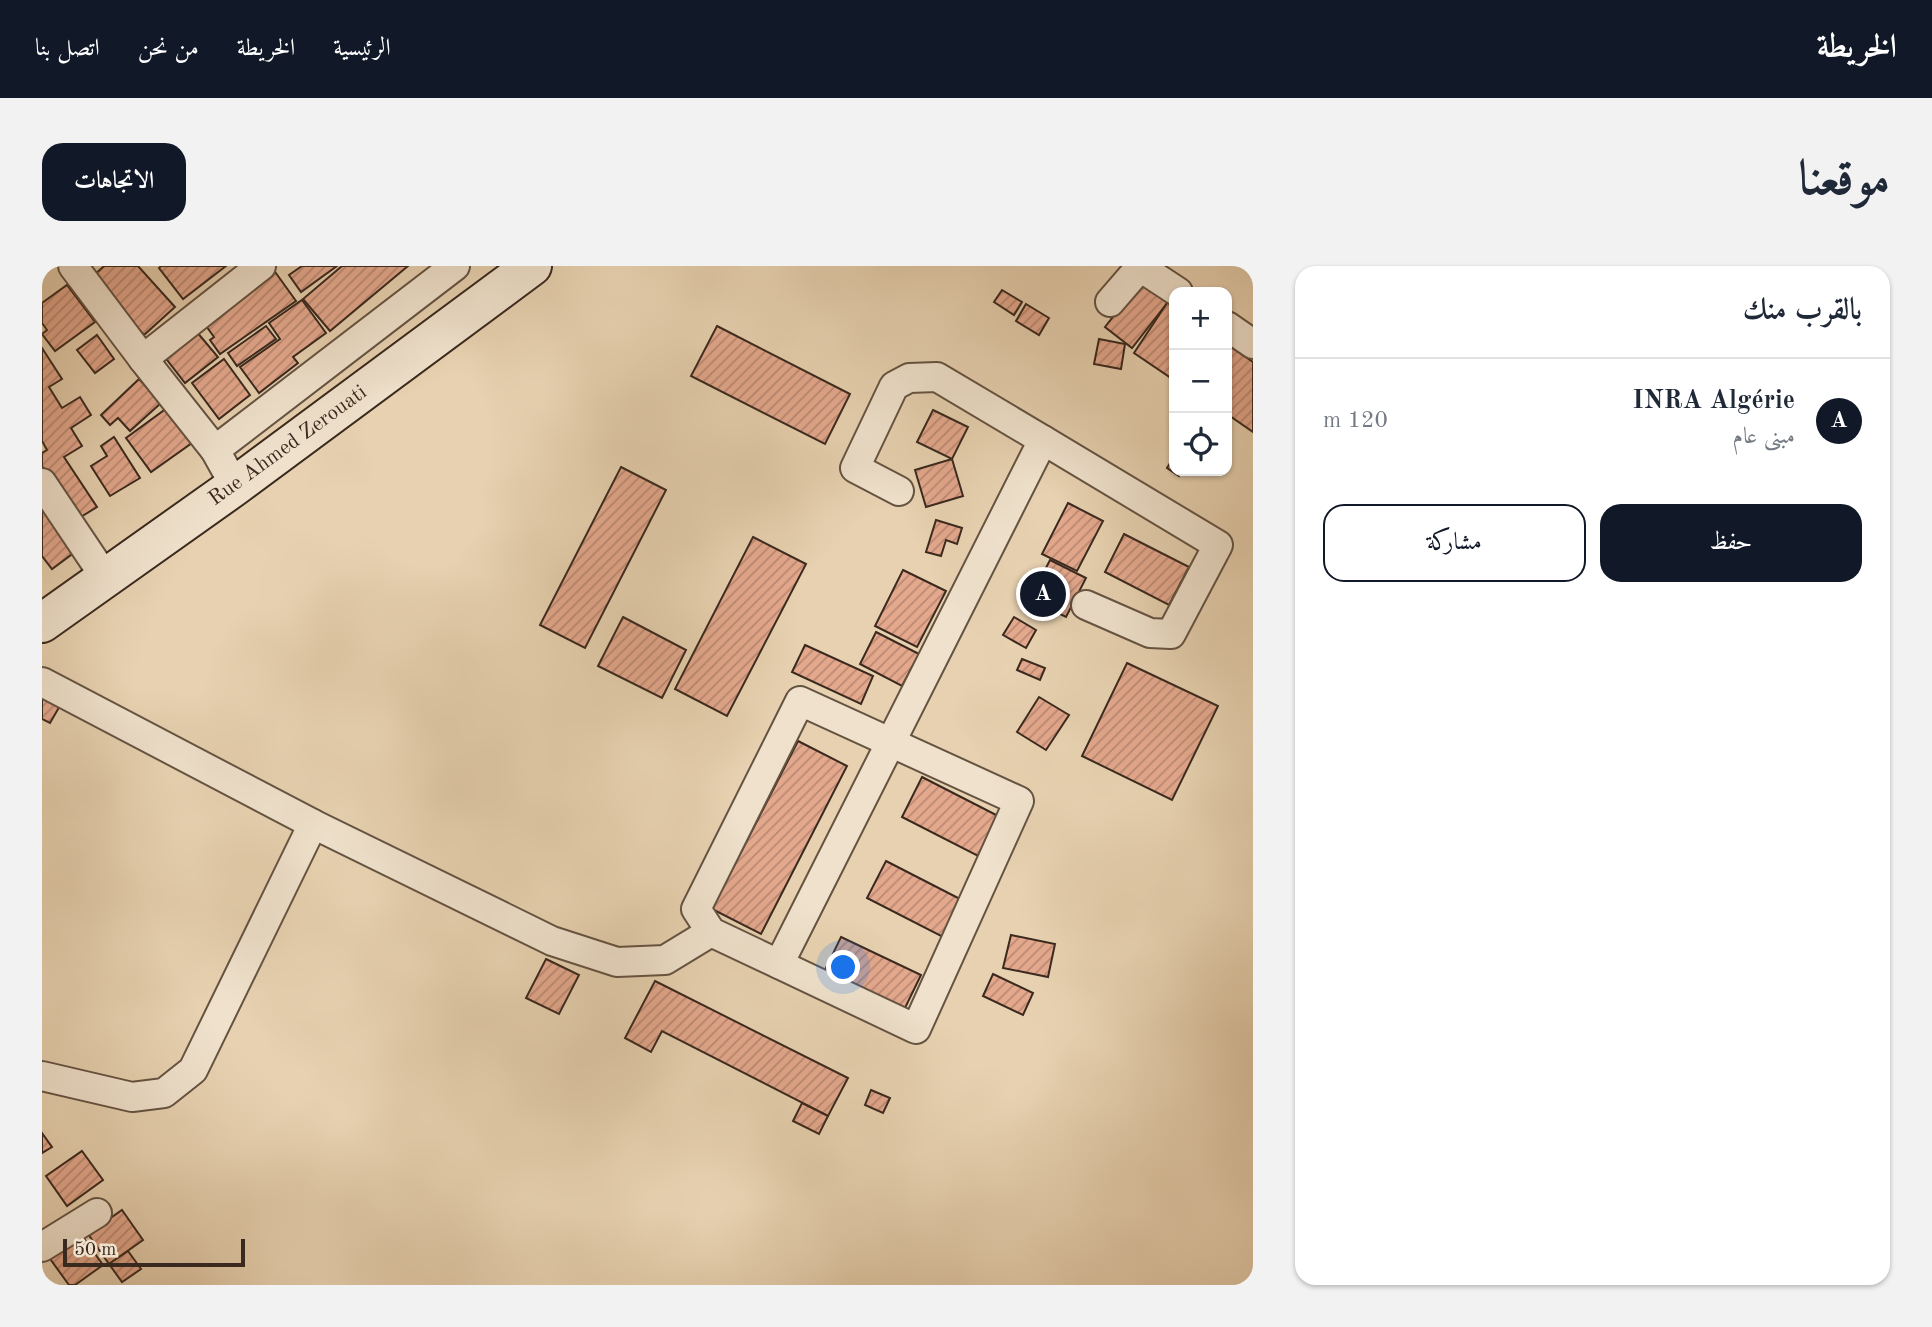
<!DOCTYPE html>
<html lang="ar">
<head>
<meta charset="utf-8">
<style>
	:root { --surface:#fff; --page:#f2f2f3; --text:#1f2937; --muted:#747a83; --line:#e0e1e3; --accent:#111827 }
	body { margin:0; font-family:"Old Standard TT",Amiri,serif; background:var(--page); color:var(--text); direction:rtl }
	.controls { position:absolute; right:21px; top:21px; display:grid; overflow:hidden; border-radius:14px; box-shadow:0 2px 5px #0004 }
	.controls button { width:63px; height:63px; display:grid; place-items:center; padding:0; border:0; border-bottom:2px solid var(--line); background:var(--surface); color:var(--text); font:35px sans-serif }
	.scale { position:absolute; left:21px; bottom:18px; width:182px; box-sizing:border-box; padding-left:7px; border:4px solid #3a291e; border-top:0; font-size:19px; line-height:24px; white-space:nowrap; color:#3a291e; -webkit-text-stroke:5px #efe1cc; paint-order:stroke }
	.you { position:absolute; left:802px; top:702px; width:24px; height:24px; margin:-18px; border:5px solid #fff; border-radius:50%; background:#1a73e8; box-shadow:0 0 0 10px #1a73e833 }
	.badge { display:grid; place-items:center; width:46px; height:46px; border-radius:50%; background:var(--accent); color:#fff; font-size:23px; font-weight:700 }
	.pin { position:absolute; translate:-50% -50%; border:4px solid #fff; box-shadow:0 2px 7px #0006 }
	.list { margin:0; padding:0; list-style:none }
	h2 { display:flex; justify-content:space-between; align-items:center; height:91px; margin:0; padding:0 28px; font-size:30px }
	h2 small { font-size:23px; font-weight:400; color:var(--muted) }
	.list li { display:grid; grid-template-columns:46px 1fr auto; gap:21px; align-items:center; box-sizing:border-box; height:126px; padding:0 28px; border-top:2px solid var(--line) }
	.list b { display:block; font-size:26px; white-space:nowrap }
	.list p { margin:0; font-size:23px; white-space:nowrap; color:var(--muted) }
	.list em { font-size:23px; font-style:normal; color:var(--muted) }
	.actions { display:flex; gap:14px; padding:21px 28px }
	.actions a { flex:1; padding:16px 0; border:2px solid var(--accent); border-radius:21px; text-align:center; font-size:24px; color:var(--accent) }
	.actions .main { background:var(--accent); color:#fff }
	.icon { flex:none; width:38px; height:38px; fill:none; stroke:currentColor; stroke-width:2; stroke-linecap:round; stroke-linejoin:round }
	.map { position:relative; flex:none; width:1211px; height:1019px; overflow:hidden; direction:ltr; border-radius:21px }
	header { display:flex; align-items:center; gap:42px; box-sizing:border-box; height:98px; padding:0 35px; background:var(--accent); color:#fff }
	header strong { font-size:33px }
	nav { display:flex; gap:38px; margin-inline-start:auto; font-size:24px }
	.intro { display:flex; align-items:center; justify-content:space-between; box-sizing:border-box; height:168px; padding:0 42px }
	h1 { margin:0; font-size:49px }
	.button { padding:18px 32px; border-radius:21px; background:var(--accent); color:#fff; font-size:24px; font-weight:700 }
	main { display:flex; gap:42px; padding:0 42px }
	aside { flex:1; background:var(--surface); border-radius:21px; box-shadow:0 2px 5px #0004 }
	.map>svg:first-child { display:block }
</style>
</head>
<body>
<header>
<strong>الخريطة</strong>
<nav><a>الرئيسية</a><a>الخريطة</a><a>من نحن</a><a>اتصل بنا</a></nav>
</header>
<div class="intro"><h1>موقعنا</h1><a class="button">الاتجاهات</a></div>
<main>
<aside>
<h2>بالقرب منك<small></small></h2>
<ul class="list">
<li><span class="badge">A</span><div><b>INRA Algérie</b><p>مبنى عام</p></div><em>120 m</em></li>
</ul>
<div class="actions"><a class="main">حفظ</a><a>مشاركة</a></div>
</aside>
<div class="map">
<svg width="1211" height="1019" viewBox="0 0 1211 1019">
	<defs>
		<pattern id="building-hatch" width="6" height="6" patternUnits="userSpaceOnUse" patternTransform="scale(1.75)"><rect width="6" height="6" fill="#e4a88d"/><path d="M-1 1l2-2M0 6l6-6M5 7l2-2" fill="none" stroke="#ba8973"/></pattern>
	</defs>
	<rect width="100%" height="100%" fill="#e7d1b0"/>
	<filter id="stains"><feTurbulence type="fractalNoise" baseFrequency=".00286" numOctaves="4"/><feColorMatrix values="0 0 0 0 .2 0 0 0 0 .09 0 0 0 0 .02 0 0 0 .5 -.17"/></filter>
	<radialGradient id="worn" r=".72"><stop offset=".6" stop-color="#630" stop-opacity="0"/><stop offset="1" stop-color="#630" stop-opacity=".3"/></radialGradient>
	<g fill="url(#building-hatch)" stroke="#3a291e" stroke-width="2">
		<polygon points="62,0 96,0 133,41 102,69 50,11"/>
		<polygon points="119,0 184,0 141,33 117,2"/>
		<polygon points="260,0 295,0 259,26 247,9"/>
		<polygon points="300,0 366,0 288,65 261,33"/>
		<polygon points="231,3 254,35 178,88 168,74 172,71 159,53"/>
		<polygon points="1099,15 1126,36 1090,82 1063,61"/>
		<polygon points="25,19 53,56 13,85 0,68 5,64 0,57 0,37"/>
		<polygon points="960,24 980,36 972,49 952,36"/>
		<polygon points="260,34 284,67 251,91 256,97 217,127 198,101 238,73 227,57"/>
		<polygon points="1127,34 1132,37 1132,114 1092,87"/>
		<polygon points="984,38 1007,52 997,69 974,55"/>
		<polygon points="224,60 234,73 195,100 186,87"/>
		<polygon points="675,60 808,128 783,178 649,110"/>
		<polygon points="154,65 176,91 143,117 122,90"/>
		<polygon points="55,69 72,93 53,107 35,84"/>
		<polygon points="1185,72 1192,77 1189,81 1211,96 1211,166 1185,148"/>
		<polygon points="1057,73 1083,78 1079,103 1052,98"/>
		<polygon points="0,82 20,113 7,121 20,142 38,131 49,149 29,162 40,180 22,191 55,241 34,254 0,200 0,187 5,184 0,175"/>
		<polygon points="182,93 208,129 177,153 150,117"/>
		<polygon points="97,113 119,137 88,165 76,152 68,159 59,149"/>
		<polygon points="132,137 157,172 109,206 84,172"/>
		<polygon points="891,144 926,161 910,193 875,176"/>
		<polygon points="72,171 98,212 68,230 49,200 65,190 59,180"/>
		<polygon points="1132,191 1132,205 1140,205 1137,210 1125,202"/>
		<polygon points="910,193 921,230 884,241 873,204"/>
		<polygon points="579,201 624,224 543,382 498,359"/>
		<polygon points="1026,237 1061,255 1035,305 1000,288"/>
		<polygon points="0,239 33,286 10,303 0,290"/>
		<polygon points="894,254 920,262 915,278 904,274 899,290 884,286"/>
		<polygon points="1082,268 1147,301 1127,339 1063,306"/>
		<polygon points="711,271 764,298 685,450 633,423"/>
		<polygon points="1008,294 1044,312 1024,351 988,333"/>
		<polygon points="861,304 904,325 875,381 833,360"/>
		<polygon points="581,351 644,384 620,432 556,400"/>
		<polygon points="972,351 994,364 984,382 961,369"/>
		<polygon points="834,366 877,388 860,420 818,398"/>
		<polygon points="763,379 831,410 819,438 750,406"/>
		<polygon points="980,393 1003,402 998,414 975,404"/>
		<polygon points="1085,397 1176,440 1130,534 1040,490"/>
		<polygon points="0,428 19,438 8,457 0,453"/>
		<polygon points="997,431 1027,449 1004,484 975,466"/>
		<polygon points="756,475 805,500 719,668 670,643"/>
		<polygon points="880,511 962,553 942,593 860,551"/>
		<polygon points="844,595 920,634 901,671 825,632"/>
		<polygon points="969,669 1013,678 1006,711 961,702"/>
		<polygon points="799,671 879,709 863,742 783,704"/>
		<polygon points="504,693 537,709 517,748 484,732"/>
		<polygon points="951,708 991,727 981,749 941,730"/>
		<polygon points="613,715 806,812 786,850 620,765 609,786 583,772"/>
		<polygon points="829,824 848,832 841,847 823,839"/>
		<polygon points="760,837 786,850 777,868 751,855"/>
		<polygon points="0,867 10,881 0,887"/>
		<polygon points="40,885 61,914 25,940 4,910"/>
		<polygon points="80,944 101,974 67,998 46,968"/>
		<polygon points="38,967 61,999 33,1019 27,1019 6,990"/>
		<polygon points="86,985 99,1003 80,1016 67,998"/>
	</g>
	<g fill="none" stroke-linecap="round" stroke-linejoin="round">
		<g stroke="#655342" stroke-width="32">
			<g id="minor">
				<polyline points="31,0 101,93 173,184 193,220"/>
				<polyline points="1098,1 1136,26"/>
				<polyline points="1068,36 1099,0"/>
				<polyline points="1185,60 1211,78"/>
				<polyline points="101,93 219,0"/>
				<polyline points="1001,174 1176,279 1129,368 1108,367 1044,339"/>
				<polyline points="173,184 413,0"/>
				<polyline points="0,217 63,311"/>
				<polyline points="0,416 271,558 510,675 575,696 623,694 669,666"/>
				<polygon points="758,435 977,535 874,763 669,666 654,643"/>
				<polyline points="737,698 1001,174 895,111 867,112 852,120 813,202 857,225"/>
				<polyline points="0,810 90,831 122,827 151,804 271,558"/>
				<polyline points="0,981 55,947"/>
			</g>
		</g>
		<g stroke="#3a291e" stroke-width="42">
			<polyline id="secondary" points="0,357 193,220 490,0"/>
		</g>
		<use href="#minor" stroke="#efe1cc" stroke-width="28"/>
		<use href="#secondary" stroke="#efe1cc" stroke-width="38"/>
	</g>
	<g text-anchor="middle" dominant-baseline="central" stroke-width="5" stroke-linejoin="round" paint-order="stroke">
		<g font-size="21" fill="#3a291e" stroke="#efe1cc">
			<text transform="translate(246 180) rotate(-36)">Rue Ahmed Zerouati</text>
		</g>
	</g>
	<rect width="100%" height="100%" filter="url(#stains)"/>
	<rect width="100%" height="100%" fill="url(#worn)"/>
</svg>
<div class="controls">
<button>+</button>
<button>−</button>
<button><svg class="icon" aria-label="locate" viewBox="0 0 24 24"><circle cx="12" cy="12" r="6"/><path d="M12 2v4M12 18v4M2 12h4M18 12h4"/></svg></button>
</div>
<div class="scale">50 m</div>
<div class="you"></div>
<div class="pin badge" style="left:1001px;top:328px">A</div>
</div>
</main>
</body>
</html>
